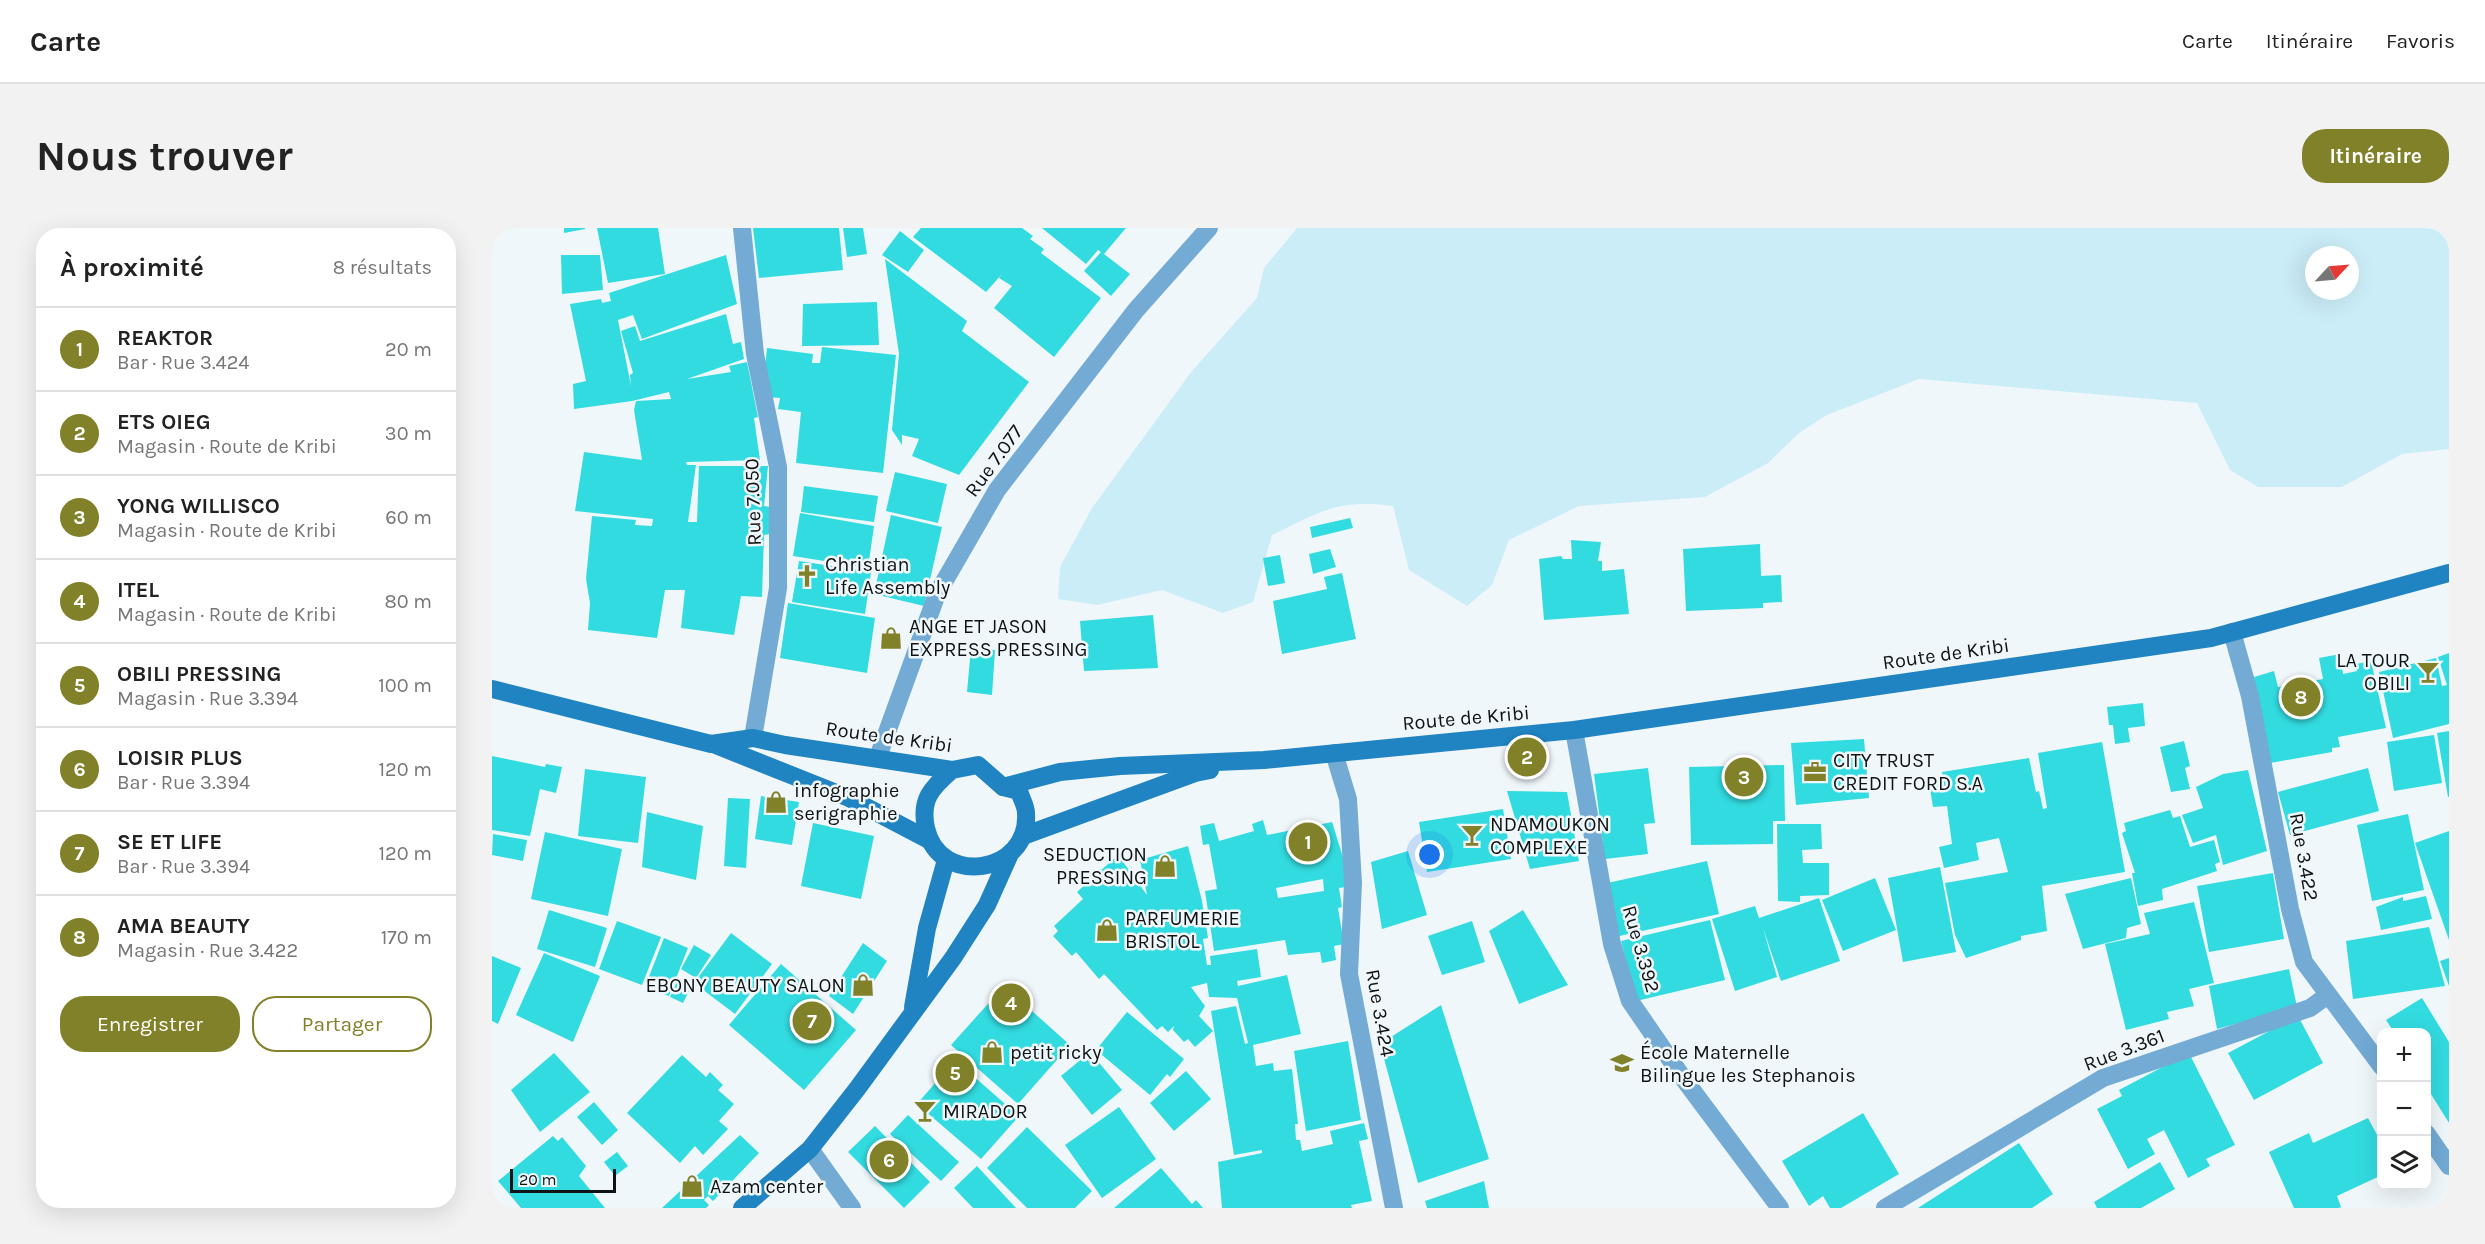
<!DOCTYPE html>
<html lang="fr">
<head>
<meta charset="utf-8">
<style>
	:root { --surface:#fff; --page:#f2f2f2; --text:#222; --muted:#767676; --line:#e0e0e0; --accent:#81812a }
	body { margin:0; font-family:Karla,sans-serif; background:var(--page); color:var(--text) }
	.controls { position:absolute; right:18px; bottom:18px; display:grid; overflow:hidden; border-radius:12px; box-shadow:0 6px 24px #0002 }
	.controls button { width:54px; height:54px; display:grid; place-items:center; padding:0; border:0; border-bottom:2px solid var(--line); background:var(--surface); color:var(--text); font:30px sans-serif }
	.compass { position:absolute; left:1813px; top:18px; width:54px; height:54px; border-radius:50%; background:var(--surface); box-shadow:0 6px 24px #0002; rotate:64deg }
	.scale { position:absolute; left:18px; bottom:15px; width:106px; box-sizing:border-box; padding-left:6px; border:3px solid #101314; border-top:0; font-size:16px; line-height:21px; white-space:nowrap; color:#101314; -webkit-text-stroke:4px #f0f7fa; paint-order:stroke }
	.you { position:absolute; left:938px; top:627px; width:21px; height:21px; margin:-15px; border:4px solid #fff; border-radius:50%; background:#1a73e8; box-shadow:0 0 0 9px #1a73e833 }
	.badge { display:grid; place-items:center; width:39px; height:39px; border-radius:50%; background:var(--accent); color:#fff; font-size:20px; font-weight:700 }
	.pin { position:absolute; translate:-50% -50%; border:3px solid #fff; box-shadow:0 2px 6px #0006 }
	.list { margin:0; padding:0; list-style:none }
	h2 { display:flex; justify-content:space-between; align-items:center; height:78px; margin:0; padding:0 24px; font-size:26px }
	h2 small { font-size:20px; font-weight:400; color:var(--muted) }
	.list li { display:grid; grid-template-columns:39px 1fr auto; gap:18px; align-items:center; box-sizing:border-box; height:84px; padding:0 24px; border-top:2px solid var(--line) }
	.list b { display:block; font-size:22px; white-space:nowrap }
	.list p { margin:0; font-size:20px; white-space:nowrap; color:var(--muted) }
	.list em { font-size:20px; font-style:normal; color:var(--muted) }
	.actions { display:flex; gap:12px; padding:18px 24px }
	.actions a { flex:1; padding:14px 0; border:2px solid var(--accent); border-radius:24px; text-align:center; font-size:21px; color:var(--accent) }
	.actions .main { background:var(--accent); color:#fff }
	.icon { flex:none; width:33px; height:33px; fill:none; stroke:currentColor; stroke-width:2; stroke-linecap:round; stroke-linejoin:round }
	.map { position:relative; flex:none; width:1957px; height:980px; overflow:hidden; border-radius:24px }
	header { display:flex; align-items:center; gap:36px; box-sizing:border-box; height:84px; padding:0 30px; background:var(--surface); border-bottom:2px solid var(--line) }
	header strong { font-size:28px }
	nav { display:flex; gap:33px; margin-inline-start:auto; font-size:21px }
	.intro { display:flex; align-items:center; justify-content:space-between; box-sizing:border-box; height:144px; padding:0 36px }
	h1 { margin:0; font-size:42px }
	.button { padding:15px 27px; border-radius:24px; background:var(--accent); color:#fff; font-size:21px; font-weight:700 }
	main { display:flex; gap:36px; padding:0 36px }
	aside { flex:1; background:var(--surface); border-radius:24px; box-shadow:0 6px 24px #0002 }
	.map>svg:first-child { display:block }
</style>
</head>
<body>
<header>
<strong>Carte</strong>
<nav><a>Carte</a><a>Itinéraire</a><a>Favoris</a></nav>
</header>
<div class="intro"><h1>Nous trouver</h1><a class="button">Itinéraire</a></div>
<main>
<aside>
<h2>À proximité<small>8 résultats</small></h2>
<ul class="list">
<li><span class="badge">1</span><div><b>REAKTOR</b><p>Bar · Rue 3.424</p></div><em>20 m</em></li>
<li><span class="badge">2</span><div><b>ETS OIEG</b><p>Magasin · Route de Kribi</p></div><em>30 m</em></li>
<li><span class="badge">3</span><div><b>YONG WILLISCO</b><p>Magasin · Route de Kribi</p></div><em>60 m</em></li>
<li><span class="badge">4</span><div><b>ITEL</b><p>Magasin · Route de Kribi</p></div><em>80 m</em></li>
<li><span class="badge">5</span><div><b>OBILI PRESSING</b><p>Magasin · Rue 3.394</p></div><em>100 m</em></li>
<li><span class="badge">6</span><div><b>LOISIR PLUS</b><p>Bar · Rue 3.394</p></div><em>120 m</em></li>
<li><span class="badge">7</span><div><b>SE ET LIFE</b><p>Bar · Rue 3.394</p></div><em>120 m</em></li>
<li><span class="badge">8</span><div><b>AMA BEAUTY</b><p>Magasin · Rue 3.422</p></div><em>170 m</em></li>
</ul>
<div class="actions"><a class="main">Enregistrer</a><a>Partager</a></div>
</aside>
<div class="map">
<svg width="1957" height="980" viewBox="0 0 1957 980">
	<rect width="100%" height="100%" fill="#f0f7fa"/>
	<path fill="#cbedf8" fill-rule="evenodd" d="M805,0h1152v221l-47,5 -60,33h-84l-28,-17 -33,-67 -278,-24 -92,36 -28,18 -31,30 -63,34 -126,9 -70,34 -17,45 -25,21 -58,-36 -16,-64c-56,-7 -73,6 -121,29l-19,67 -30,11 -61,-23 -65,15 -39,-6 2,-32 32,-59 100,-137 65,-73 7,-30zM1822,27h36v36h-36z"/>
	<g fill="#32dbe0" fill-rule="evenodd">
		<polygon points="72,0 93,0 93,1 72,5"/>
		<polygon points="105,0 166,0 173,46 116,55"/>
		<polygon points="261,0 347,0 351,42 267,50"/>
		<polygon points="351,0 371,0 375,26 355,29"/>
		<polygon points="429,0 530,0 541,8 538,11 552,21 549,25 609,70 562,129 502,80 520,58 507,50 511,45 494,64 421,9"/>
		<polygon points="550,0 634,0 612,26 638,46 619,68 592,43 609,24 606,22 594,36"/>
		<polygon points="408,3 432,22 416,44 390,27"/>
		<polygon points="69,27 108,27 111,62 70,66"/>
		<polygon points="234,27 245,76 150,111 141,87 126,92 139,158 138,147 141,145 129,103 143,98 148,113 234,86 241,116 249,114 252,131 195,151 239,144 237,138 255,134 266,189 262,190 268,232 194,234 195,237 204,237 196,294 205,294 207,238 276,238 272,278 279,279 278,306 272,307 270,369 249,368 242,407 189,400 193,362 173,362 165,410 96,402 98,375 94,351 100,288 144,292 143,297 160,298 161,291 83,283 92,224 150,232 142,182 144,173 179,171 177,164 140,173 82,181 81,156 94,153 78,76 109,71 110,75 119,73 117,65"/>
		<polygon points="393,31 475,93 470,103 537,154 467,247 420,228 427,211 410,207 410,217 400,202 407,126"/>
		<polygon points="385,74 387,117 310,118 311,76"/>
		<polygon points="330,119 404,127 391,245 304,235 309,184 286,181 288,170 274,169 271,160 275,120 321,126 320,135 328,135"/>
		<polygon points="403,244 455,256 446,295 394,283"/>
		<polygon points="312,258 386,268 382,294 309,284"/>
		<polygon points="308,285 382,298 376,340 301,328"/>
		<polygon points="399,287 450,299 432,378 382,366"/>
		<polygon points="858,290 861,300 820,310 818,299"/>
		<polygon points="1079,312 1109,314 1106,333 1110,333 1110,343 1132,341 1137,386 1052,392 1047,331 1069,328 1071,331 1080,331"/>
		<polygon points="1268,316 1269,348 1289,347 1290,374 1271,375 1271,380 1194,383 1191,321"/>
		<polygon points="838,321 844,339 821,346 817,326"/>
		<polygon points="788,327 793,355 776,358 771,330"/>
		<polygon points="307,333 379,344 373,386 300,374"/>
		<polygon points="850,345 864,411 790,426 781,373 835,361 832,349"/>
		<polygon points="296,375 383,390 375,445 288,430"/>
		<polygon points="661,387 666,440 592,443 588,393"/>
		<polygon points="479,420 503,422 500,467 475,464"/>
		<polygon points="1957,425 1957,496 1901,510 1887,444 1944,430 1950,458 1955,457 1946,429"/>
		<polygon points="1848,426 1851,446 1865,443 1864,436 1879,433 1894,500 1846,509 1848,519 1840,520 1840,524 1778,535 1762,449 1782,443 1786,459 1831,451 1827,430"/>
		<polygon points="1651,475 1653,498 1636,500 1638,514 1623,516 1621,497 1617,497 1615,479"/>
		<polygon points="1957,503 1957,569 1956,569 1945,505"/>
		<polygon points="1942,507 1950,555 1902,563 1895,514"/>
		<polygon points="1372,511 1377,570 1304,577 1299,515"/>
		<polygon points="1692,513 1698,538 1693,540 1698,561 1679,564 1668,519"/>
		<polygon points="1610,514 1633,644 1550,658 1555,703 1529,708 1529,712 1474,730 1463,707 1453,655 1516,644 1507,610 1484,615 1487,632 1452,640 1447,619 1460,616 1455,578 1441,579 1437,555 1451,552 1450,544 1537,530 1544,564 1547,563 1551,581 1555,580 1546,525"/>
		<polygon points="0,528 53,539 54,536 70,539 64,565 48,561 38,608 0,602"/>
		<polygon points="1292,537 1293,593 1281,593 1281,616 1199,617 1197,539"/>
		<polygon points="1156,540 1163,595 1152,596 1156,626 1113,631 1102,546"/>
		<polygon points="1876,540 1887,583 1798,607 1786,564"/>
		<polygon points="93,541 154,549 146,615 86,608"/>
		<polygon points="1756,542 1775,623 1731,637 1724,607 1701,615 1690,587 1711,580 1704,559 1731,546"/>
		<polygon points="1015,563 1075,564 1087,633 1038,641"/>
		<polygon points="269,568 307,574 300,617 263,611"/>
		<polygon points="236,570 258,571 254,640 232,638"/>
		<polygon points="1011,581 1019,631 935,644 927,594"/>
		<polygon points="1678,582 1681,590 1688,588 1698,619 1722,612 1728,634 1723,636 1725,643 1670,661 1671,672 1646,678 1640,645 1643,645 1630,605 1634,603 1632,595"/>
		<polygon points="155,584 211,598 204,652 150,639"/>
		<polygon points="1916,586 1932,662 1880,673 1865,597"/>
		<path d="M771,592l4,15 65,-13 15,48 -1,17 -7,1 3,19 -4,1 6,36 -10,2 2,14 -14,3 -2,-11 -32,3 -3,-15 -71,11 -9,-60 12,-2 -8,-45 -6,1 -3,-19 14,-3 5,18 35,-10 -2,-7zM831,651l1,12 -46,7 -2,-10z"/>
		<polygon points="321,595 382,608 369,671 309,658"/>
		<polygon points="1285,596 1329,596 1330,621 1310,622 1311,635 1337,635 1337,667 1308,668 1308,674 1286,673"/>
		<polygon points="1957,603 1957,712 1923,615"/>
		<polygon points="53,604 130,621 116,688 39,671"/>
		<polygon points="1,606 35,612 31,633 0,627"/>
		<polygon points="696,618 710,673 716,710 711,711 715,737 719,737 718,728 765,721 769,749 745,753 746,758 795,747 809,806 761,817 764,838 781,835 782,843 800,841 806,896 803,896 804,912 808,912 810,923 841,916 838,903 872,895 876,911 867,913 880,973 859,977 860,980 730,980 726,934 770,925 770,922 742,927 719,783 744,778 753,816 756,815 745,770 717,769 715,755 699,759 713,778 707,788 721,803 703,819 696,811 692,814 681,802 682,798 676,804 670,798 665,802 612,746 607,751 584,724 580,728 561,708 566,703 562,698 591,671 585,664 626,627 655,667 648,632"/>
		<polygon points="916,623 935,687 890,701 879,634"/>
		<polygon points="1215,633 1227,686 1123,709 1111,656"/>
		<polygon points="1448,639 1464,724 1411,734 1396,650"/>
		<polygon points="1781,645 1792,711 1717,724 1705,658"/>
		<polygon points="1383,650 1404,702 1351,723 1330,672"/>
		<polygon points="1639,650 1649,696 1635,700 1634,710 1591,721 1573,666"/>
		<polygon points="1934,668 1940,691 1889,702 1884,679 1911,669 1911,673"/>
		<polygon points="1327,670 1348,733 1289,753 1271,700 1285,749 1243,763 1220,691 1263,678 1267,690"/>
		<polygon points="1702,674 1722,755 1697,761 1702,778 1675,784 1677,791 1634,802 1613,716 1658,706 1652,685"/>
		<polygon points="57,682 115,700 103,739 45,721"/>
		<polygon points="1031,682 1076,757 1027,776 997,703"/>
		<polygon points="1218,692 1233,752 1144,773 1129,713"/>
		<polygon points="125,693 169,709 150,757 107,741"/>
		<polygon points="980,693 993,734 950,747 936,708"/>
		<polygon points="1937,699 1953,758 1861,771 1854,713"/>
		<polygon points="239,705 280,736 243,786 202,755"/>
		<polygon points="172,710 196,720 177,768 153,759"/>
		<polygon points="371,715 395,733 361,786 337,768"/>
		<polygon points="202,717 219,727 204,750 189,741"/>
		<polygon points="52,725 108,748 81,814 24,787"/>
		<polygon points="0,728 29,740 6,796 0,793"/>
		<polygon points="1957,730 1957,758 1948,733"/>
		<polygon points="289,736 364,802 312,862 237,797"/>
		<polygon points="1797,741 1805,779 1725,801 1717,758"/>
		<polygon points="186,751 200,757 191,775 178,769"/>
		<polygon points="512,758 578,817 526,876 459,817"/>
		<polygon points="1930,770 1957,814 1957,895 1934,858 1934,804 1902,804 1894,792"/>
		<polygon points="949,777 997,931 926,955 888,816"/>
		<polygon points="635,784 692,831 678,849 675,846 658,867 604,822"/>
		<polygon points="1806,788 1831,835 1762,872 1736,825"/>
		<polygon points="856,813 869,892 814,903 802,823"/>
		<polygon points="598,824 630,862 600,887 569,848"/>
		<polygon points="62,825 98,864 48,904 19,862"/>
		<polygon points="1697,825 1743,917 1714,931 1718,938 1696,950 1672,902 1655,911 1663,926 1636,941 1605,881 1630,868 1627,862"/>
		<polygon points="190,827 214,849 218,844 231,857 226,862 242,876 227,893 236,901 211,927 203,918 188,935 135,885"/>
		<polygon points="463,832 527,888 489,931 425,876"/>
		<polygon points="694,843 719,871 682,903 658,875"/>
		<polygon points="102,874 126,902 110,917 85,889"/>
		<polygon points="627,879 664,931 610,970 573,917"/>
		<polygon points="1371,885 1407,946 1349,980 1338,980 1331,968 1317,978 1290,933"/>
		<polygon points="416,887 467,934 449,953 398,906"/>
		<polygon points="1876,890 1890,916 1890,947 1845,968 1849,979 1847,980 1802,980 1777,924 1817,905 1821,915"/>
		<polygon points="383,898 438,954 412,980 356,924"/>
		<polygon points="535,899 600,963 583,980 535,980 495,940"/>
		<polygon points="248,907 267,925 221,973 216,968 212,972 217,977 214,980 170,980"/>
		<polygon points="61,908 66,913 70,909 94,938 87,948 113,980 29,980 6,953"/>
		<polygon points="1527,915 1561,966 1540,980 1426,980"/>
		<polygon points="125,924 136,938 123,948 112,934"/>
		<polygon points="1668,934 1683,961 1649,980 1605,980 1602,974"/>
		<polygon points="485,938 524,980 481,980 462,960"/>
		<polygon points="669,940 700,976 704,972 711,980 622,980"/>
		<polygon points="992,953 997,980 935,980 933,973"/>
	</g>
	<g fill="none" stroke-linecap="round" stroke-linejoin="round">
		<g stroke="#73abd5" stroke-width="18">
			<polyline points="250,0 263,126 286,239 286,360 261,510"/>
			<polyline points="1740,404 1758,468 1798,681 1812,734 1890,839"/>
			<polyline points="1082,502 1120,716 1138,773 1191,850 1288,980"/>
			<polyline points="842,525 856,571 861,655 857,746 902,980"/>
			<polyline points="386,529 445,366 505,262 644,82 717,0"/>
			<polyline points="1934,905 1957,938"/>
			<polyline points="318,921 360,980"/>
			<polyline points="1393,980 1611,850 1818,780 1836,767"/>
		</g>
		<g stroke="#2084c2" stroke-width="18">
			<path d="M0,461l219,55 42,-6 32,7 167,25 26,-5 25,22 16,4c2,7 7,15 7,22 4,61 -87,75 -100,15 -6,-28 5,-40 26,-58"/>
			<polyline points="221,516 357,570 437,612"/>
			<polyline points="511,559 568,544 628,538 772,532 1082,502 1719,410 1957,345"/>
			<polyline points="531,608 703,545 718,542"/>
			<polyline points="421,779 435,700 454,632"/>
			<polyline points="250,980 318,921 365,861 461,730 495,677 517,628"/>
		</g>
	</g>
	<defs>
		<g id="church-bare" transform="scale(1.8)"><path d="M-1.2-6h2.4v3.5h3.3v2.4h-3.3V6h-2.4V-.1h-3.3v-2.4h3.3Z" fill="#81812a" stroke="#f0f7fa" stroke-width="2.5" paint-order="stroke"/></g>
		<g id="shop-bare" transform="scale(1.8)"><path d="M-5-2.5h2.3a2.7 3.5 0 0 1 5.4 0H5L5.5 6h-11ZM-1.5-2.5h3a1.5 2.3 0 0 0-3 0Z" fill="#81812a" stroke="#f0f7fa" stroke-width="2.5" paint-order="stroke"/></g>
		<g id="bar-bare" transform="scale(1.8)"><path d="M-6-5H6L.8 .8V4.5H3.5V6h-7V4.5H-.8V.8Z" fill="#81812a" stroke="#f0f7fa" stroke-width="2.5" paint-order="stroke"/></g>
		<g id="office-bare" transform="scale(1.8)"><path d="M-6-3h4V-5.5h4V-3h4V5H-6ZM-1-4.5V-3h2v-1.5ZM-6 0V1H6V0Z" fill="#81812a" stroke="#f0f7fa" stroke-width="2.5" paint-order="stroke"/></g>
		<g id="school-bare" transform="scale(1.8)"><path d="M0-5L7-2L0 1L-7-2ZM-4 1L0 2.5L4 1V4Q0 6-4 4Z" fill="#81812a" stroke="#f0f7fa" stroke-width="2.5" paint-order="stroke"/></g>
	</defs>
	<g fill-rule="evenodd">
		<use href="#church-bare" x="315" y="348"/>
		<use href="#shop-bare" x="399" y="410"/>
		<use href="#bar-bare" x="1936" y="444"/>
		<use href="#office-bare" x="1323" y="544"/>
		<use href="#shop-bare" x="284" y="574"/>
		<use href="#bar-bare" x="980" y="607"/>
		<use href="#shop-bare" x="673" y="638"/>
		<use href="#shop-bare" x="615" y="702"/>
		<use href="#shop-bare" x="371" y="757"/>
		<use href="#shop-bare" x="500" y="824"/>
		<use href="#school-bare" x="1130" y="835"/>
		<use href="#bar-bare" x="433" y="883"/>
		<use href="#shop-bare" x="200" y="958"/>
	</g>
	<g text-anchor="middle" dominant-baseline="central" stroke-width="5" stroke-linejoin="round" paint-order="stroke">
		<g font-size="20" fill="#101314" stroke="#f0f7fa">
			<text transform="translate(502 233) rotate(-54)">Rue 7.077</text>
			<text transform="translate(261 274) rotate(-92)">Rue 7.050</text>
			<text transform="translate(1454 426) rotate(-8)">Route de Kribi</text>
			<text transform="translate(974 490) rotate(-5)">Route de Kribi</text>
			<text transform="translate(397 509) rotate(8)">Route de Kribi</text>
			<text transform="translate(1812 629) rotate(80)">Rue 3.422</text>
			<text transform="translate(1149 721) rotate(74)">Rue 3.392</text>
			<text transform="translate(888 785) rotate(80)">Rue 3.424</text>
			<text transform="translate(1632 822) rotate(-21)">Rue 3.361</text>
		</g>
		<g font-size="20" fill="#101314" stroke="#f0f7fa" text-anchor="start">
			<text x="333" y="336">Christian<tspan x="333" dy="23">Life Assembly</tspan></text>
			<text x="417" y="398">ANGE ET JASON<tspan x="417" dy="23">EXPRESS PRESSING</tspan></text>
			<text x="1918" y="432" text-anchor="end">LA TOUR<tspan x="1918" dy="23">OBILI</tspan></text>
			<text x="1341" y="532">CITY TRUST<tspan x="1341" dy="23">CREDIT FORD S.A</tspan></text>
			<text x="302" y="562">infographie<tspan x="302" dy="23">serigraphie</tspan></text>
			<text x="998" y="596">NDAMOUKON<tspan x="998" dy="23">COMPLEXE</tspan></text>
			<text x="655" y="626" text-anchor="end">SEDUCTION<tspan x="655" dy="23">PRESSING</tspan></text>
			<text x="633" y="690">PARFUMERIE<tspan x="633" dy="23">BRISTOL</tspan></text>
			<text x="353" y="757" text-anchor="end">EBONY BEAUTY SALON</text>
			<text x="518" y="824">petit ricky</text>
			<text x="1148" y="824">École Maternelle<tspan x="1148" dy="23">Bilingue les Stephanois</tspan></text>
			<text x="451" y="883">MIRADOR</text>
			<text x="218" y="958">Azam center</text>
		</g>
	</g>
</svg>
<div class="controls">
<button>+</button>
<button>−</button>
<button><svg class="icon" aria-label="layers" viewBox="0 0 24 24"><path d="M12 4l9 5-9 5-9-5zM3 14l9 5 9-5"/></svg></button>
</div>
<svg class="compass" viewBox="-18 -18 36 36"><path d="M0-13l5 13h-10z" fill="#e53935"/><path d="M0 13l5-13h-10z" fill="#767676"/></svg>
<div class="scale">20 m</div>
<div class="you"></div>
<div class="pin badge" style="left:816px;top:614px">1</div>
<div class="pin badge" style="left:1035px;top:529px">2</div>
<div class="pin badge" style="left:1252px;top:549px">3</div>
<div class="pin badge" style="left:519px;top:775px">4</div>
<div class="pin badge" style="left:463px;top:845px">5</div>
<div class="pin badge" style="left:397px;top:932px">6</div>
<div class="pin badge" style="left:320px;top:793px">7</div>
<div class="pin badge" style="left:1809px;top:469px">8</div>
</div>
</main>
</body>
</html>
